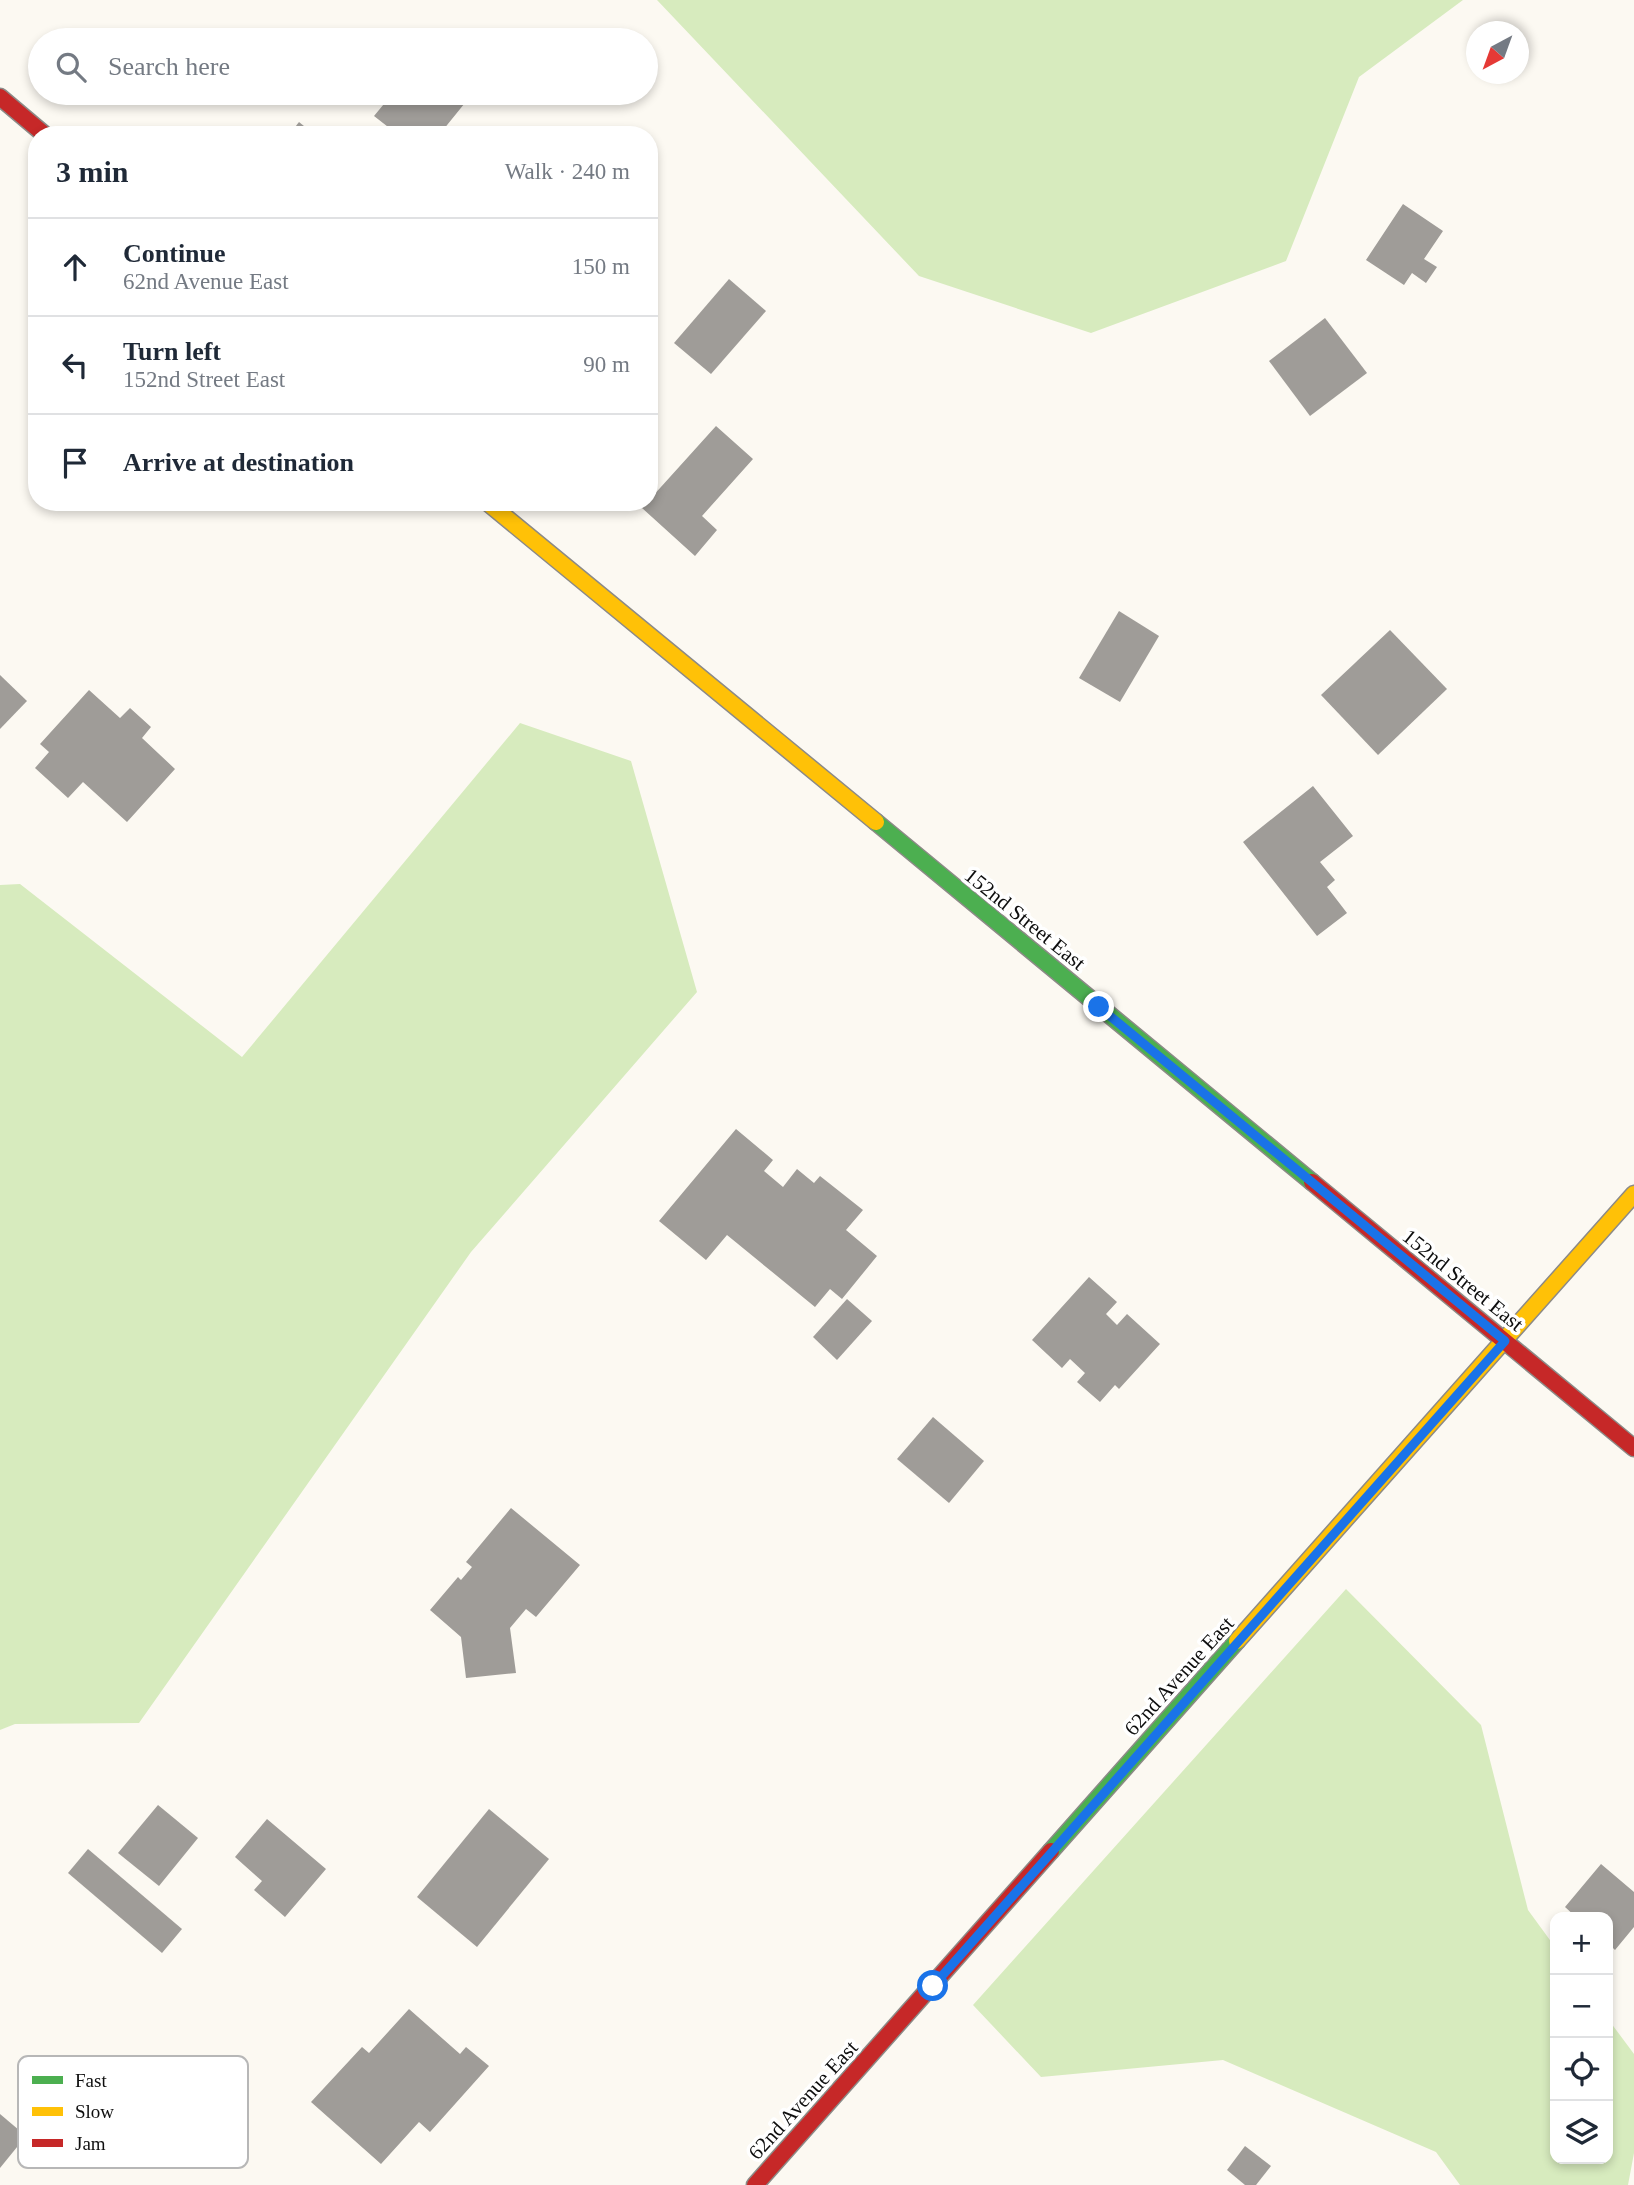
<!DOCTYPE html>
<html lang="en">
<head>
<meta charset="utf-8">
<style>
	:root { --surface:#fff; --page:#f2f2f3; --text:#1f2937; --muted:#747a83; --line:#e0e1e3 }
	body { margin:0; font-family:"Times New Roman",serif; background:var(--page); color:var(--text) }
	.controls { position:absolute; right:21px; bottom:21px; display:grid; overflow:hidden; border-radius:14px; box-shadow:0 4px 10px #0003 }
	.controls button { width:63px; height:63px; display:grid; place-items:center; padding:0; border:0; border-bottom:2px solid var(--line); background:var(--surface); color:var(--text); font:35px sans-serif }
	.compass { position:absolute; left:1466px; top:21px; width:63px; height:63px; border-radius:50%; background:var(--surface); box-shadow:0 4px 10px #0003; rotate:221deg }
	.stop { position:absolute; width:21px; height:21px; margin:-16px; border:5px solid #1a73e8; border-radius:50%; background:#fff }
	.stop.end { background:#1a73e8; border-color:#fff; box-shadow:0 2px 7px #0008 }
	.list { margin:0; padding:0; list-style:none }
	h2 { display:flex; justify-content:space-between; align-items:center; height:91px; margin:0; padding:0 28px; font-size:30px }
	h2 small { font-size:23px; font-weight:400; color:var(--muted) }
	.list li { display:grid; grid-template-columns:46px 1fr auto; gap:21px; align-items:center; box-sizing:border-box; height:98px; padding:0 28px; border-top:2px solid var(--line) }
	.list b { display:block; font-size:26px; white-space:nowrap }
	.list p { margin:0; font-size:23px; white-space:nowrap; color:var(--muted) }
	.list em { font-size:23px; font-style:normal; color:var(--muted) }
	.icon { flex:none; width:38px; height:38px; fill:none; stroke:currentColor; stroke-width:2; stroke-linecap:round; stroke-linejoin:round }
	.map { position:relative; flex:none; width:1634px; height:2185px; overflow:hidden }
	.search { position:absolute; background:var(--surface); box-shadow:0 4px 10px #0003; left:28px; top:28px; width:630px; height:77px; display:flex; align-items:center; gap:18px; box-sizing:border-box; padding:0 24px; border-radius:38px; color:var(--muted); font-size:26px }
	.panel { position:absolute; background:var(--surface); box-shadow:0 4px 10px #0003; left:28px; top:126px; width:630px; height:385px; border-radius:28px }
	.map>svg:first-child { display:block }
</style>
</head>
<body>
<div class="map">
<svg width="1634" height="2185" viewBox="0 0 1634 2185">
	<rect width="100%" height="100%" fill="#fcf9f2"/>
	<g fill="#d7ebbe">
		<polygon points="657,0 1463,0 1359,77 1286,261 1091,333 919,276"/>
		<polygon points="520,723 631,761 697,992 471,1252 139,1723 15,1724 0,1730 0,885 20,884 242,1057"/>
		<polygon points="1346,1589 1481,1725 1528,1910 1555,1947 1555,2159 1608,2159 1608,2019 1634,2054 1634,2153 1628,2185 1460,2185 1436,2152 1223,2060 1041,2077 973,2005"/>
	</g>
	<g fill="#9f9c98">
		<polygon points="393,93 473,93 439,135 388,135 392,130 374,116"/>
		<polygon points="299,122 315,135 289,135"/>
		<polygon points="1403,204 1443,231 1424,259 1437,267 1426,283 1412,273 1404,285 1366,260"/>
		<polygon points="729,279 766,311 711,374 674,343"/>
		<polygon points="1325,318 1367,373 1310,416 1269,361"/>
		<polygon points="716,426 753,459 702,516 717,530 695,556 642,508"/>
		<polygon points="1119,611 1159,636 1120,702 1079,678"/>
		<polygon points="1390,630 1447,689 1378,755 1321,695"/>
		<polygon points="0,675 27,701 0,729"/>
		<polygon points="89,690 120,718 130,708 151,727 142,738 175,769 127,822 83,782 68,798 35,768 49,752 40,744"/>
		<polygon points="1313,786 1353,836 1320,862 1335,880 1327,887 1347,913 1317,936 1243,842"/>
		<polygon points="736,1129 773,1160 764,1171 783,1187 797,1169 814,1183 820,1176 863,1210 846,1230 877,1256 842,1299 830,1289 815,1307 727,1235 706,1260 659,1221"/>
		<polygon points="1089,1277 1117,1302 1106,1314 1117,1325 1127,1314 1160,1344 1119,1389 1115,1385 1100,1402 1077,1382 1085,1373 1070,1359 1062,1368 1032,1340"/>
		<polygon points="847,1299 872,1321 837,1360 813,1337"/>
		<polygon points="933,1417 984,1461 949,1503 897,1459"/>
		<polygon points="511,1508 580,1565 536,1617 526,1609 510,1628 516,1673 466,1678 461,1637 430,1610 458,1577 461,1580 472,1567 466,1562"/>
		<polygon points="158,1805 198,1838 159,1886 118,1853"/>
		<polygon points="489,1809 549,1859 477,1947 417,1897"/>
		<polygon points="267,1819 326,1869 285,1917 254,1890 262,1881 235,1857"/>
		<polygon points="88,1849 182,1929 162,1953 68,1873"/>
		<polygon points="1601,1864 1634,1892 1634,1927 1615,1950 1608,1943 1608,1917 1576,1917 1565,1907"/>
		<polygon points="409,2009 460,2054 466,2047 489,2066 430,2132 419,2122 381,2164 311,2102 362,2047 369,2053"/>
		<polygon points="0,2114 26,2136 0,2168"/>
		<polygon points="1245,2146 1271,2166 1256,2185 1245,2185 1227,2170"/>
	</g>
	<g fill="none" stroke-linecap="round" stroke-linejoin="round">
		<g stroke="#8c8a87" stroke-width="19">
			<g id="fast">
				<polyline points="876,822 1312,1182"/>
				<polyline points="1051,1851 1237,1641"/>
			</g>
		</g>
		<g stroke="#8c8a87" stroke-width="19">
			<g id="slow">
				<polyline points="487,502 876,822"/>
				<polyline points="1237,1641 1634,1194"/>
			</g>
		</g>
		<g stroke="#8c8a87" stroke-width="19">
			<g id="jam">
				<polyline points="0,97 45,135"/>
				<polyline points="1312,1182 1634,1448"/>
				<polyline points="755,2185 1051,1851"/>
			</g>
		</g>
		<use href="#fast" stroke="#4caf50" stroke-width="16"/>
		<use href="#slow" stroke="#ffc107" stroke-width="16"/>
		<use href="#jam" stroke="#c62828" stroke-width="16"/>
	</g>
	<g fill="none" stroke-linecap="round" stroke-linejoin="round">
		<polyline stroke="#1a73e8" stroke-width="9" points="933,1986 1505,1341 1099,1007"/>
	</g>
	<g text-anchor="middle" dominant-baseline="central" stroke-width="7" stroke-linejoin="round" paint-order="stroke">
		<g font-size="21" fill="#0e0e0e" stroke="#fff">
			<text transform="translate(1025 919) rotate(39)">152nd Street East</text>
			<text transform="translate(1463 1280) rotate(39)">152nd Street East</text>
			<text transform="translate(1179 1676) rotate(-48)">62nd Avenue East</text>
			<text transform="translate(803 2100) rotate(-48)">62nd Avenue East</text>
		</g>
	</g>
	<rect x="18" y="2056" width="230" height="112" rx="10" fill="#fff" stroke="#b7b7b7" stroke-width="2"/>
	<rect x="32" y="2076" width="31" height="8" fill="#4caf50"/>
	<rect x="32" y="2107" width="31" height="9" fill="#ffc107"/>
	<rect x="32" y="2139" width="31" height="8" fill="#c62828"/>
	<g font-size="19" fill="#0e0e0e">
		<text x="75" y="2087">Fast</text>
		<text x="75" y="2118">Slow</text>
		<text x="75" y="2150">Jam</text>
	</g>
</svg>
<div class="controls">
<button>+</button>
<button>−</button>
<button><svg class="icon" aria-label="locate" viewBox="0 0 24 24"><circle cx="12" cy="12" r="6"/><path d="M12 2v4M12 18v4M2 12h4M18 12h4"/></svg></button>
<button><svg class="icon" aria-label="layers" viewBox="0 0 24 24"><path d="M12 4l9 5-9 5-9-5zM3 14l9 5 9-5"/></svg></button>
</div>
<svg class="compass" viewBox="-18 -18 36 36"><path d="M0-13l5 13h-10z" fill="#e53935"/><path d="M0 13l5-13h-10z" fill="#747a83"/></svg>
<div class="stop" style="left:933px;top:1986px"></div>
<div class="stop end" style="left:1099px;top:1007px"></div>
<div class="search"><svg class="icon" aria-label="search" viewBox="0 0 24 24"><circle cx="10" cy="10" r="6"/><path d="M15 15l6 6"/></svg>Search here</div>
<section class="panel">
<h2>3 min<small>Walk · 240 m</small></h2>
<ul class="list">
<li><svg class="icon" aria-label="ahead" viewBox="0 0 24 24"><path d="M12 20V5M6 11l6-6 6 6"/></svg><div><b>Continue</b><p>62nd Avenue East</p></div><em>150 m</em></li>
<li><svg class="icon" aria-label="left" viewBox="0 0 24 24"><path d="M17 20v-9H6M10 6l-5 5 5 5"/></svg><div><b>Turn left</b><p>152nd Street East</p></div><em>90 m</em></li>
<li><svg class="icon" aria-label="arrive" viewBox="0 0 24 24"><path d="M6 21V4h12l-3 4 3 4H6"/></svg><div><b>Arrive at destination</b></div></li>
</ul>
</section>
</div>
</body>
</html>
